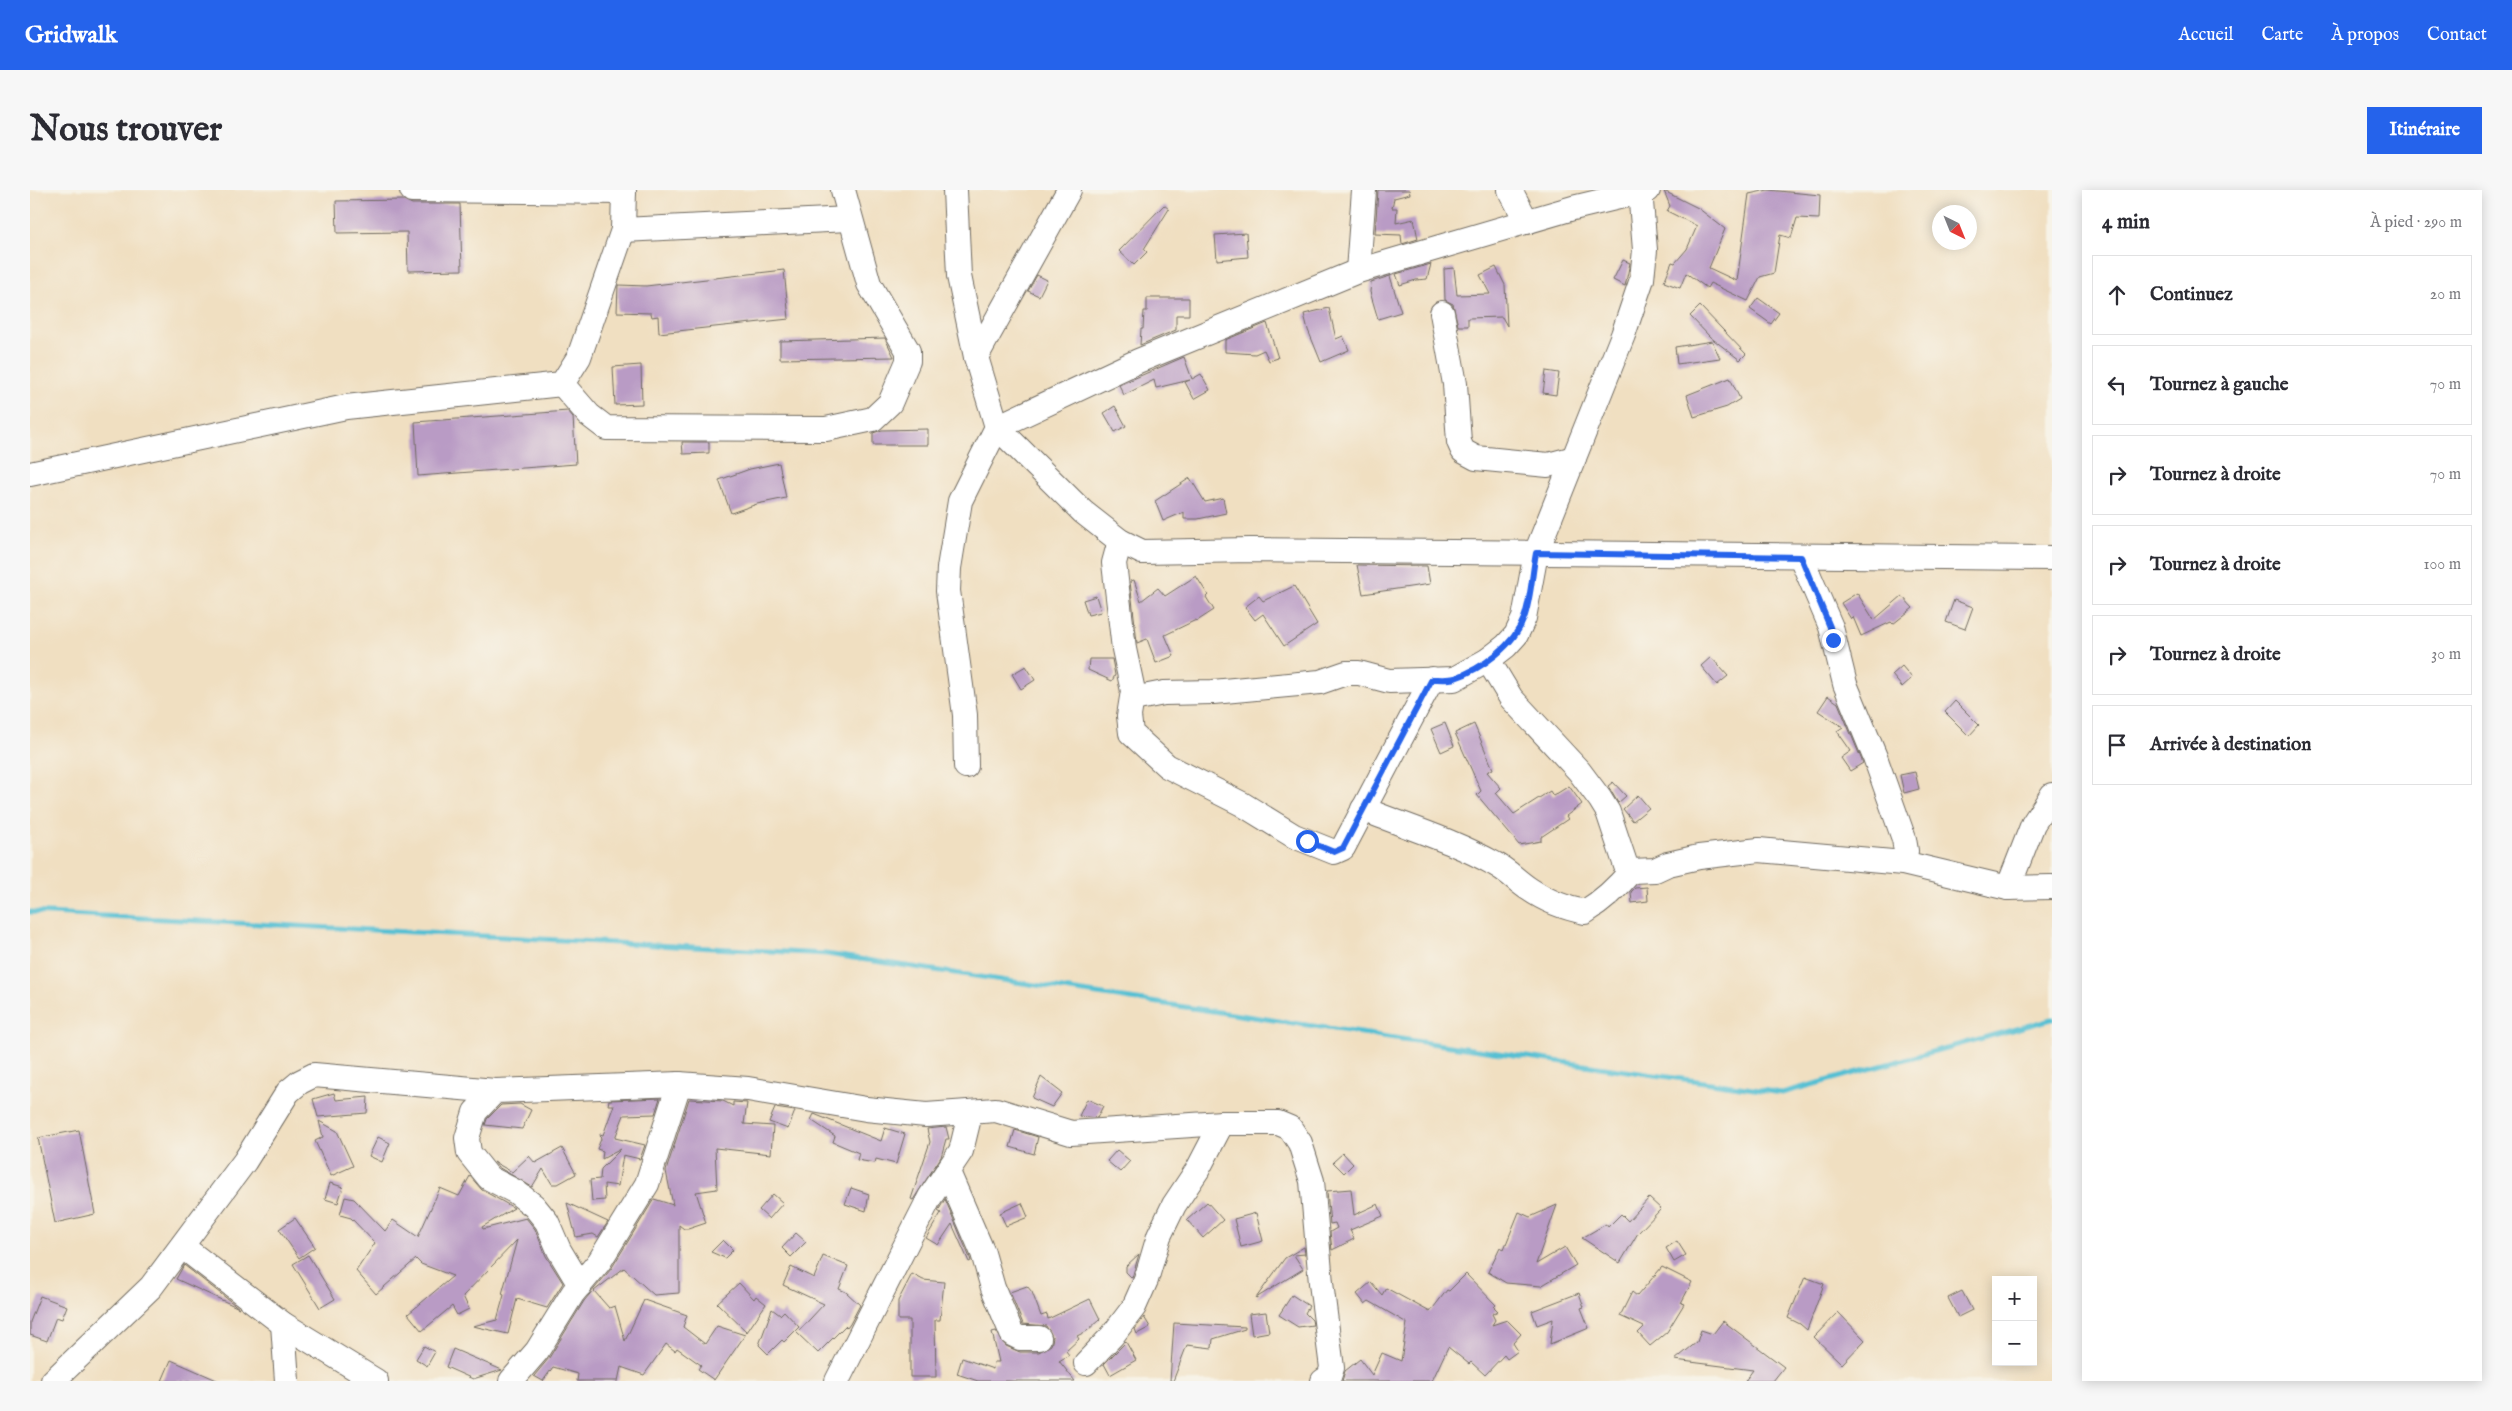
<!DOCTYPE html>
<html lang="fr">
<head>
<meta charset="utf-8">
<style>
	:root { --surface:#fff; --page:#f7f7f7; --text:#2b2b33; --muted:#7c7c81; --line:#e1e1e2; --accent:#2563eb }
	body { margin:0; font-family:"IM FELL English",serif; background:var(--page); color:var(--text) }
	.controls { position:absolute; right:15px; bottom:15px; display:grid; overflow:hidden; border-radius:0px; box-shadow:0 2px 12px #0003 }
	.controls button { width:45px; height:45px; display:grid; place-items:center; padding:0; border:0; border-bottom:1px solid var(--line); background:var(--surface); color:var(--text); font:25px sans-serif }
	.compass { position:absolute; left:1902px; top:15px; width:45px; height:45px; border-radius:50%; background:var(--surface); box-shadow:0 2px 12px #0003; rotate:137deg }
	.stop { position:absolute; width:15px; height:15px; margin:-11px; border:4px solid #2563eb; border-radius:50%; background:#fff }
	.stop.end { background:#2563eb; border-color:#fff; box-shadow:0 1px 5px #0008 }
	.list { margin:0; padding:0; list-style:none }
	h2 { display:flex; justify-content:space-between; align-items:center; height:65px; margin:0; padding:0 20px; font-size:21px }
	h2 small { font-size:16px; font-weight:400; color:var(--muted) }
	.list li { display:grid; grid-template-columns:32px 1fr auto; gap:15px; align-items:center; box-sizing:border-box; height:80px; margin:0 10px 10px; padding:0 10px; border:1px solid var(--line); border-radius:0px }
	.list b { display:block; font-size:19px; white-space:nowrap }
	.list em { font-size:16px; font-style:normal; color:var(--muted) }
	.icon { flex:none; width:28px; height:28px; fill:none; stroke:currentColor; stroke-width:2; stroke-linecap:round; stroke-linejoin:round }
	.map { position:relative; flex:none; width:2022px; height:1191px; overflow:hidden; border-radius:0px }
	header { display:flex; align-items:center; gap:30px; box-sizing:border-box; height:70px; padding:0 25px; background:var(--accent); color:#fff }
	header strong { font-size:24px }
	nav { display:flex; gap:28px; margin-inline-start:auto; font-size:18px }
	.intro { display:flex; align-items:center; justify-content:space-between; box-sizing:border-box; height:120px; padding:0 30px }
	h1 { margin:0; font-size:35px }
	.button { padding:12px 22px; border-radius:0px; background:var(--accent); color:#fff; font-size:18px; font-weight:700 }
	main { display:flex; gap:30px; padding:0 30px }
	aside { flex:1; background:var(--surface); border-radius:0px; box-shadow:0 2px 12px #0003 }
	.map>svg:first-child { display:block }
</style>
</head>
<body>
<header>
<strong>Gridwalk</strong>
<nav><a>Accueil</a><a>Carte</a><a>À propos</a><a>Contact</a></nav>
</header>
<div class="intro"><h1>Nous trouver</h1><a class="button">Itinéraire</a></div>
<main>
<div class="map">
<svg width="2022" height="1191" viewBox="0 0 2022 1191">
	<rect width="100%" height="100%" fill="#f7f3e8"/>
	<filter id="ink" filterUnits="userSpaceOnUse"><feTurbulence type="fractalNoise" baseFrequency=".02" numOctaves="2"/><feDisplacementMap in="SourceGraphic" scale="10" xChannelSelector="R" yChannelSelector="G"/><feConvolveMatrix kernelMatrix="1 2 1 2 8 2 1 2 1" color-interpolation-filters="sRGB"/></filter>
	<filter id="wash" filterUnits="userSpaceOnUse"><feTurbulence type="fractalNoise" baseFrequency=".0096" numOctaves="4" result="noise"/><feDisplacementMap in="SourceGraphic" scale="20" xChannelSelector="R" yChannelSelector="G"/><feGaussianBlur stdDeviation="1.12" result="paint"/><feColorMatrix in="noise" values="0 0 0 0 0 0 0 0 0 0 0 0 0 0 0 0 0 1.4 0 .05"/><feComposite in="paint" operator="in"/></filter>
	<g filter="url(#wash)">
		<rect width="100%" height="100%" fill="#f0dfc1"/>
		<g fill="none" stroke-linecap="round" stroke-linejoin="round">
			<polyline stroke="#57c0d3" stroke-width="5" points="0,722 796,764 1399,853 1752,903 2022,829"/>
		</g>
		<g id="blocks">
			<g fill="#b99bc5">
				<polygon points="1348,0 1379,0 1380,4 1364,8 1362,18 1367,18 1366,33 1384,29 1388,49 1372,54 1371,45 1345,44"/>
				<polygon points="1738,0 1790,5 1789,29 1767,28 1761,48 1750,45 1744,83 1730,87 1718,111 1680,93 1677,98 1656,83 1650,98 1634,92 1642,72 1645,73 1657,59 1667,36 1637,21 1640,16 1634,1 1668,18 1695,39 1679,78 1707,91 1719,4"/>
				<polygon points="374,10 382,14 430,14 432,80 378,81 377,42 307,43 306,11"/>
				<polygon points="1134,15 1139,19 1114,59 1117,62 1104,75 1089,61"/>
				<polygon points="1216,43 1218,67 1187,70 1185,45"/>
				<polygon points="1593,70 1600,73 1595,96 1583,90"/>
				<polygon points="1401,74 1397,89 1386,90 1370,95 1366,84"/>
				<polygon points="1466,77 1475,95 1477,136 1472,127 1438,128 1438,136 1428,136 1423,114 1415,110 1414,79 1424,78 1427,105 1460,104 1450,85"/>
				<polygon points="754,80 759,129 629,143 628,126 622,127 621,123 587,122 588,95 616,96"/>
				<polygon points="1007,85 1017,90 1009,106 998,101"/>
				<polygon points="1360,86 1371,122 1348,129 1340,102 1341,92"/>
				<polygon points="1117,108 1159,108 1159,125 1146,125 1146,140 1110,155 1111,139 1113,139 1114,121 1117,121"/>
				<polygon points="1728,108 1749,123 1741,134 1720,119"/>
				<polygon points="1670,116 1716,164 1710,170 1680,147 1660,126"/>
				<polygon points="1299,118 1306,149 1313,146 1319,160 1291,172 1278,140 1274,124"/>
				<polygon points="1237,133 1248,168 1239,171 1234,160 1225,164 1195,162 1195,150"/>
				<polygon points="855,148 864,167 750,169 750,151"/>
				<polygon points="1682,151 1690,168 1647,174 1645,157"/>
				<polygon points="1154,167 1162,189 1171,184 1180,200 1164,209 1155,192 1160,190 1126,198 1124,190 1094,205 1089,195"/>
				<polygon points="611,175 612,214 585,215 583,177"/>
				<polygon points="1516,181 1529,183 1526,205 1513,203"/>
				<polygon points="1700,188 1710,209 1697,217 1664,227 1657,205"/>
				<polygon points="1085,216 1096,236 1085,242 1074,223"/>
				<polygon points="538,221 543,227 546,274 388,286 385,232"/>
				<polygon points="898,239 898,255 843,255 843,243 852,240"/>
				<polygon points="652,252 679,252 679,263 653,264"/>
				<polygon points="749,273 756,308 727,314 701,323 689,290 720,279"/>
				<polygon points="1160,288 1175,312 1193,308 1196,323 1168,329 1154,329 1154,322 1133,331 1125,311"/>
				<polygon points="1327,375 1397,376 1400,394 1333,404"/>
				<polygon points="1166,386 1178,405 1176,407 1184,420 1167,431 1166,430 1135,445 1144,466 1126,473 1117,449 1107,453 1100,391 1104,390 1111,411 1128,398 1135,406"/>
				<polygon points="1264,396 1287,434 1254,456 1233,424 1225,430 1215,417 1229,406 1233,411"/>
				<polygon points="1827,403 1844,430 1872,406 1883,418 1863,434 1861,432 1831,446 1823,427 1821,429 1811,413"/>
				<polygon points="1066,406 1071,422 1058,425 1053,410"/>
				<polygon points="1924,410 1943,417 1935,439 1916,432"/>
				<polygon points="1681,467 1698,486 1687,495 1671,476"/>
				<polygon points="1059,469 1082,469 1085,485 1082,491 1058,480"/>
				<polygon points="996,476 1005,490 991,499 982,484"/>
				<polygon points="1872,476 1882,488 1872,497 1862,485"/>
				<polygon points="1798,506 1808,513 1833,573 1820,581 1811,568 1821,561 1807,541 1813,537 1788,521"/>
				<polygon points="1925,511 1949,535 1939,546 1915,522"/>
				<polygon points="1415,533 1424,556 1411,562 1401,539"/>
				<polygon points="1444,534 1463,579 1457,582 1471,598 1466,603 1484,624 1520,601 1523,606 1539,596 1552,614 1536,626 1538,629 1511,647 1511,651 1489,655 1447,605 1451,601 1425,543"/>
				<polygon points="1885,582 1889,599 1874,603 1870,585"/>
				<polygon points="1583,592 1596,606 1588,613 1578,596"/>
				<polygon points="1608,605 1619,618 1603,631 1593,619"/>
				<polygon points="1617,697 1618,711 1602,713 1601,702 1605,698"/>
				<polygon points="1011,887 1032,903 1022,917 1002,908"/>
				<polygon points="304,903 306,910 338,907 337,923 288,927 283,909"/>
				<polygon points="630,908 625,924 594,925 585,948 615,955 610,969 593,965 588,996 574,994 575,1010 562,1011 560,990 570,989 571,979 591,959 572,969 573,961 567,959 571,949 570,944 573,945 584,915 578,915 579,910"/>
				<polygon points="659,909 693,911 703,916 703,912 717,913 714,934 743,936 741,964 685,958 687,999 666,1002 676,1033 658,1039 654,1039 649,1035 649,1103 624,1105 594,1078 564,1101 579,1118 585,1116 595,1151 614,1110 657,1125 653,1137 675,1154 687,1136 715,1145 684,1190 668,1179 671,1175 647,1158 645,1161 636,1154 614,1185 591,1177 588,1191 547,1191 548,1184 523,1177 513,1191 504,1186 519,1168 554,1111 581,1079 624,1009 643,1015 636,981"/>
				<polygon points="1057,909 1073,916 1067,928 1049,926"/>
				<polygon points="490,914 501,920 492,939 455,935 457,929 471,915"/>
				<polygon points="745,918 765,921 758,939 739,932"/>
				<polygon points="784,924 851,951 855,938 875,944 866,974 846,969 845,973 827,970 829,963 803,952 805,946 781,930"/>
				<polygon points="289,931 307,941 323,976 301,986 285,951 293,947"/>
				<polygon points="916,937 919,949 916,949 911,967 883,1010 881,1009 900,952 897,939"/>
				<polygon points="49,940 65,1024 25,1033 8,948"/>
				<polygon points="985,940 1008,947 1004,964 980,957"/>
				<polygon points="348,947 360,953 352,972 339,966"/>
				<polygon points="532,958 546,984 528,994 522,994 513,979 502,997 468,977 464,972 482,982 499,966 505,973"/>
				<polygon points="1087,960 1100,971 1090,982 1077,971"/>
				<polygon points="1313,963 1323,974 1314,983 1303,972"/>
				<polygon points="440,986 452,1000 484,1018 452,1037 453,1039 496,1028 505,1039 516,1066 533,1093 517,1118 487,1109 478,1144 443,1136 467,1130 474,1105 472,1104 487,1050 433,1106 439,1119 427,1125 422,1116 392,1141 378,1124 423,1086 391,1074 386,1069 346,1104 326,1081 345,1053 321,1028 310,1025 315,1007 324,1009 355,1041 363,1030 388,1047 410,998 429,1006"/>
				<polygon points="300,993 313,997 308,1013 295,1009"/>
				<polygon points="821,998 839,1004 836,1021 815,1014"/>
				<polygon points="1321,999 1324,1025 1348,1014 1353,1026 1320,1040 1324,1049 1302,1060 1300,1042 1307,1038 1305,1033 1300,1034 1297,1001"/>
				<polygon points="743,1004 753,1013 739,1029 729,1020"/>
				<polygon points="1619,1008 1631,1019 1608,1043 1590,1073 1552,1048 1576,1034 1578,1037 1591,1024 1598,1031"/>
				<polygon points="915,1009 940,1068 941,1071 939,1072 922,1034 908,1055 896,1048 911,1023 908,1021"/>
				<polygon points="1177,1012 1193,1030 1173,1048 1157,1030"/>
				<polygon points="537,1013 578,1032 568,1047 563,1044 546,1047"/>
				<polygon points="992,1013 998,1027 976,1036 970,1023"/>
				<polygon points="1527,1015 1506,1074 1535,1057 1546,1075 1511,1096 1476,1093 1458,1082 1470,1057 1474,1059 1489,1022 1500,1027"/>
				<polygon points="1226,1023 1233,1051 1211,1057 1204,1029"/>
				<polygon points="265,1028 285,1057 269,1068 249,1039"/>
				<polygon points="766,1043 776,1052 761,1067 752,1058"/>
				<polygon points="693,1050 703,1060 695,1068 681,1062"/>
				<polygon points="1647,1051 1656,1065 1644,1072 1636,1058"/>
				<polygon points="1274,1057 1275,1064 1264,1065 1273,1079 1226,1108 1255,1068"/>
				<polygon points="1109,1064 1102,1088 1096,1082 1096,1076"/>
				<polygon points="278,1065 305,1109 290,1118 263,1074"/>
				<polygon points="793,1066 818,1076 809,1099 816,1102 830,1115 820,1134 817,1138 815,1136 788,1163 767,1143 794,1114 753,1095 761,1077 784,1088"/>
				<polygon points="154,1075 209,1118 146,1089"/>
				<polygon points="1632,1077 1662,1092 1651,1113 1654,1114 1637,1142 1620,1156 1608,1143 1614,1137 1590,1126 1602,1102 1607,1106"/>
				<polygon points="882,1084 893,1090 914,1092 910,1130 905,1130 906,1187 880,1187 880,1130 868,1130 868,1111"/>
				<polygon points="1436,1084 1466,1115 1464,1117 1468,1121 1462,1124 1465,1130 1462,1135 1477,1130 1491,1144 1483,1153 1488,1161 1477,1169 1474,1165 1455,1185 1441,1172 1439,1174 1418,1157 1402,1191 1312,1191 1315,1181 1330,1169 1342,1185 1352,1163 1371,1171 1377,1133 1339,1111 1335,1114 1327,1104 1341,1092 1352,1105 1356,1098 1400,1122 1417,1100 1419,1101"/>
				<polygon points="1775,1087 1794,1094 1777,1140 1770,1134 1758,1128"/>
				<polygon points="709,1093 724,1109 726,1106 736,1114 717,1142 687,1113"/>
				<polygon points="997,1096 1002,1102 1011,1126 1017,1124 1018,1129 1060,1109 1070,1129 1057,1141 1047,1146 1049,1149 1036,1161 1039,1165 1029,1171 1045,1191 948,1191 927,1184 932,1168 963,1179 964,1172 969,1172 962,1142 966,1141 976,1156 990,1162 1009,1162 1021,1155 1023,1148 1016,1136 993,1134 980,1102"/>
				<polygon points="1932,1101 1942,1120 1928,1127 1918,1108"/>
				<polygon points="1549,1103 1554,1117 1551,1118 1559,1138 1520,1154 1523,1129 1507,1135 1502,1121"/>
				<polygon points="1262,1105 1279,1116 1275,1123 1282,1130 1283,1135 1268,1137 1249,1125"/>
				<polygon points="10,1106 37,1116 32,1129 26,1127 17,1151 0,1145 0,1132"/>
				<polygon points="742,1119 750,1125 754,1121 769,1137 754,1152 752,1150 738,1164 729,1155"/>
				<polygon points="1236,1122 1239,1142 1222,1145 1219,1124"/>
				<polygon points="1808,1122 1835,1150 1812,1174 1784,1147"/>
				<polygon points="1114,1127 1120,1137 1107,1144 1105,1139"/>
				<polygon points="1693,1131 1754,1177 1743,1191 1715,1191 1723,1180 1645,1170 1667,1152 1671,1140 1683,1144"/>
				<polygon points="1144,1133 1215,1137 1215,1139 1183,1149 1182,1158 1157,1155 1143,1191 1140,1191"/>
				<polygon points="1096,1152 1106,1170 1080,1185 1074,1174"/>
				<polygon points="394,1156 405,1162 397,1176 386,1169"/>
				<polygon points="423,1159 472,1180 443,1189 416,1177"/>
				<polygon points="141,1170 189,1191 132,1191"/>
			</g>
		</g>
	</g>
	<g filter="url(#ink)">
		<use href="#blocks" fill-opacity="0" stroke="#706a60" stroke-width="1"/>
		<g fill="none" stroke-linecap="round" stroke-linejoin="round">
			<g stroke="#706a60" stroke-width="26">
				<g id="minor">
					<polyline points="382,0 594,2"/>
					<polyline points="594,0 593,40 819,29"/>
					<polyline points="925,0 929,86 946,167 967,237 1053,322 1090,351 1112,362 1221,360 2022,368"/>
					<polyline points="1480,0 1497,32"/>
					<polyline points="1328,81 1334,0"/>
					<polyline points="1412,123 1425,194 1429,252 1433,261 1446,268 1518,275 1544,268"/>
					<polyline points="946,167 1039,0"/>
					<polyline points="532,194 559,225 576,238 796,239 843,229 860,213 878,171 878,161 839,94 813,0"/>
					<polyline points="0,284 316,217 532,194 549,167 593,40"/>
					<polyline points="1090,351 1084,373 1094,459 1103,501 1099,526 1101,543 1137,576 1212,614 1264,646 1304,662 1313,658 1402,489"/>
					<polyline points="1771,367 1801,437 1815,494 1845,567 1874,649 1876,661 1873,673"/>
					<polyline points="1458,470 1481,508 1549,581 1570,609 1578,622 1596,676 1601,681 1625,680 1638,674 1669,667 1729,660 1873,673 1978,698 2022,697"/>
					<polyline points="1103,509 1134,503 1183,502 1290,492 1316,483 1329,483 1359,491 1424,489 1458,470 1476,456 1486,445 1494,428 1506,363 1593,145 1612,89 1615,60 1610,0"/>
					<polyline points="936,576 935,525 918,401 919,378 930,311 967,237 1108,171 1328,81 1543,18 1618,0"/>
					<path d="M1333,619c44,18 89,31 132,55 12,6 22,17 34,25 17,12 36,19 56,23 18,-11 33,-25 46,-41"/>
					<polyline points="1978,698 2003,634 2022,605"/>
					<polyline points="918,982 953,1063 963,1098 982,1144 990,1148 1009,1148"/>
					<polyline points="153,1057 253,1134 346,1191"/>
					<polyline points="550,1095 529,1060 517,1032 504,1016 486,1002 459,988 439,963 437,948 445,922 465,901 649,894 718,899 836,919 896,925 966,920 1041,943 1192,933 1248,933 1260,938 1270,953 1282,991 1291,1093 1302,1178 1299,1187 1293,1191"/>
					<polyline points="253,1134 257,1191"/>
					<polyline points="1056,1173 1082,1146 1104,1117 1116,1090 1129,1046 1144,1015 1168,979 1192,933"/>
					<polyline points="23,1191 121,1097 215,971 258,902 270,892 284,885 465,901"/>
					<polyline points="481,1191 507,1161 543,1103 569,1072 617,994 649,894"/>
					<polyline points="807,1191 900,1007 931,961 940,924"/>
				</g>
			</g>
			<use href="#minor" stroke="#fff" stroke-width="24"/>
		</g>
	</g>
	<g fill="none" stroke-linecap="round" stroke-linejoin="round" filter="url(#ink)">
		<path stroke="#2563eb" stroke-width="6" d="M1277,651l27,11 9,-4 89,-169c7,0 16,1 23,-1 26,-9 59,-32 69,-60 7,-19 8,-44 12,-65l265,4 29,70 3,13"/>
	</g>
</svg>
<div class="controls">
<button>+</button>
<button>−</button>
</div>
<svg class="compass" viewBox="-18 -18 36 36"><path d="M0-13l5 13h-10z" fill="#e53935"/><path d="M0 13l5-13h-10z" fill="#7c7c81"/></svg>
<div class="stop" style="left:1277px;top:651px"></div>
<div class="stop end" style="left:1803px;top:450px"></div>
</div>
<aside>
<h2>4 min<small>À pied · 290 m</small></h2>
<ul class="list">
<li><svg class="icon" aria-label="ahead" viewBox="0 0 24 24"><path d="M12 20V5M6 11l6-6 6 6"/></svg><div><b>Continuez</b></div><em>20 m</em></li>
<li><svg class="icon" aria-label="left" viewBox="0 0 24 24"><path d="M17 20v-9H6M10 6l-5 5 5 5"/></svg><div><b>Tournez à gauche</b></div><em>70 m</em></li>
<li><svg class="icon" aria-label="right" viewBox="0 0 24 24"><path d="M7 20v-9h11M14 6l5 5-5 5"/></svg><div><b>Tournez à droite</b></div><em>70 m</em></li>
<li><svg class="icon" aria-label="right" viewBox="0 0 24 24"><path d="M7 20v-9h11M14 6l5 5-5 5"/></svg><div><b>Tournez à droite</b></div><em>100 m</em></li>
<li><svg class="icon" aria-label="right" viewBox="0 0 24 24"><path d="M7 20v-9h11M14 6l5 5-5 5"/></svg><div><b>Tournez à droite</b></div><em>30 m</em></li>
<li><svg class="icon" aria-label="arrive" viewBox="0 0 24 24"><path d="M6 21V4h12l-3 4 3 4H6"/></svg><div><b>Arrivée à destination</b></div></li>
</ul>
</aside>
</main>
</body>
</html>
